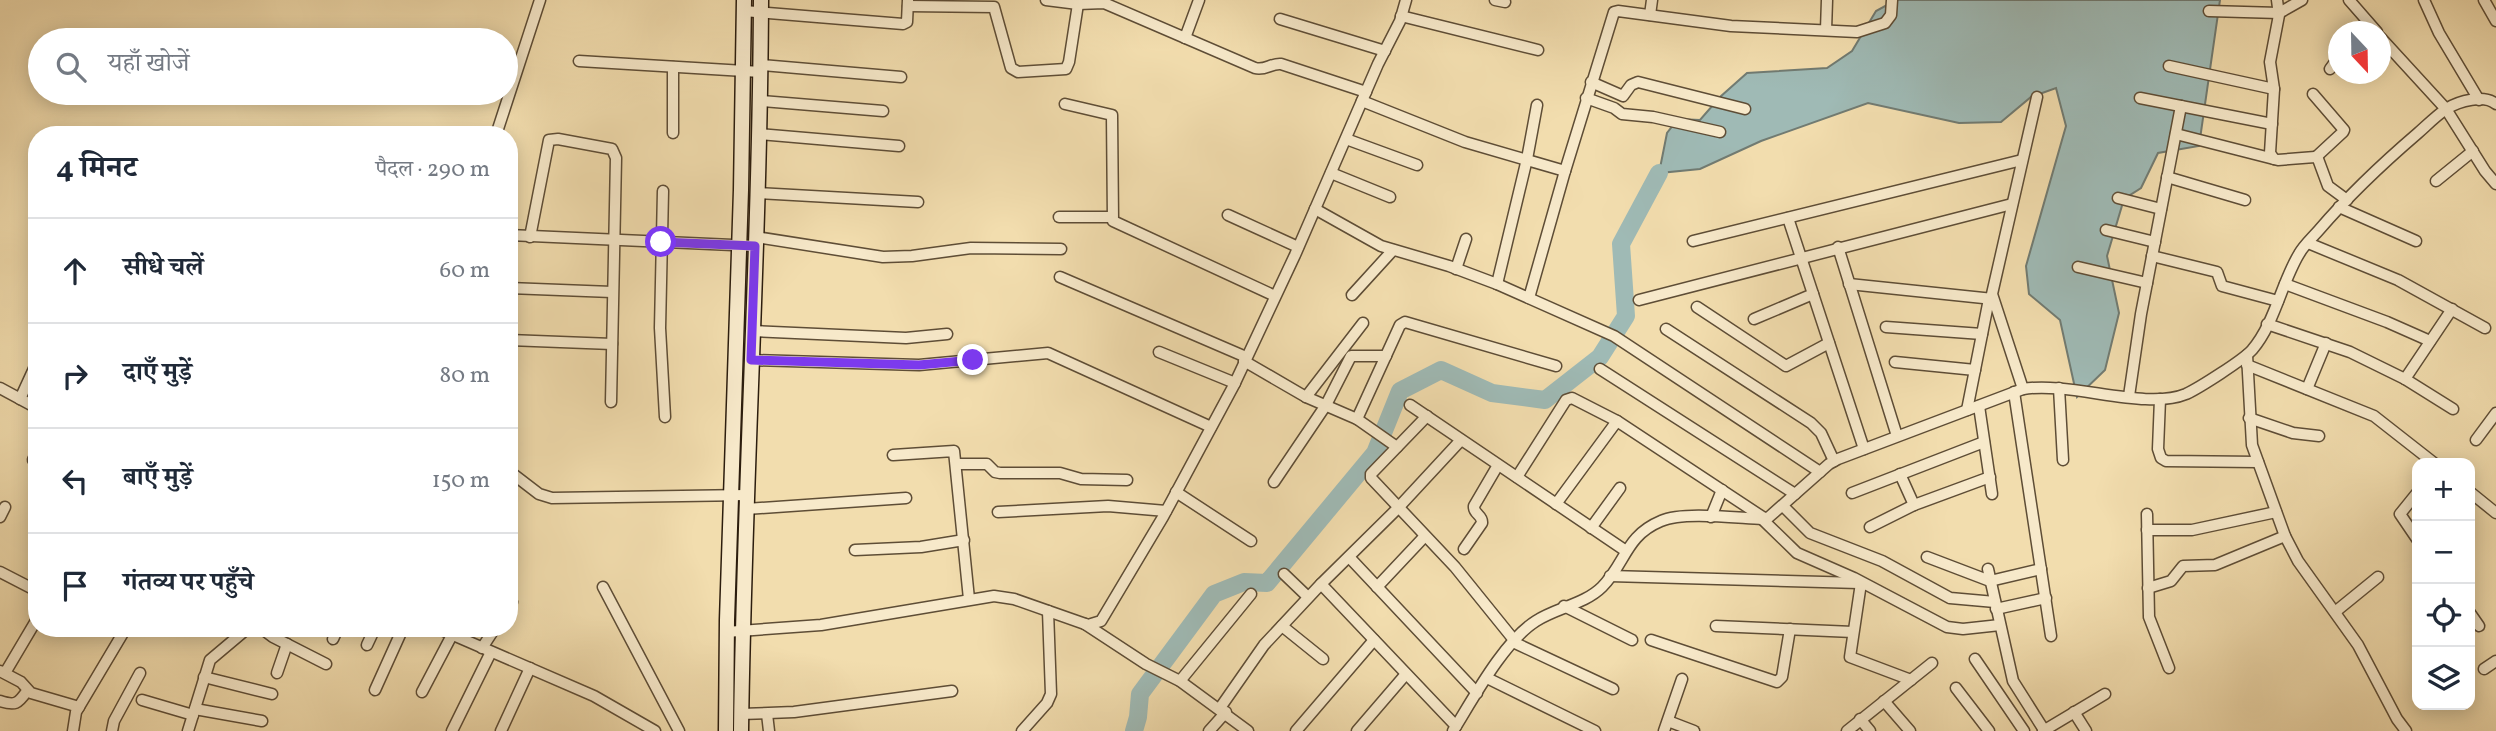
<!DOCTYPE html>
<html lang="hi">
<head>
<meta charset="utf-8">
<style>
	:root { --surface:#fff; --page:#f6f6f7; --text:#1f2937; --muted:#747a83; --line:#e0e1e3 }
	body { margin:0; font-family:Vollkorn,"Noto Serif Devanagari",serif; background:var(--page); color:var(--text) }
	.controls { position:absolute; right:21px; bottom:21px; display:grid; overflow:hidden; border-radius:14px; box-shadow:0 4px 18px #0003 }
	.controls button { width:63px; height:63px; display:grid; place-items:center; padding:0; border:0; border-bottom:2px solid var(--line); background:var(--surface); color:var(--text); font:35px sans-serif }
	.compass { position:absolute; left:2328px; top:21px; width:63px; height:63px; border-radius:50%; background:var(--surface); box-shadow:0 4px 18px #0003; rotate:158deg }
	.stop { position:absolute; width:21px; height:21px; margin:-16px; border:5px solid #7c3aed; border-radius:50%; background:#fff }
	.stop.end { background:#7c3aed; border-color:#fff; box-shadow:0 2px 7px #0008 }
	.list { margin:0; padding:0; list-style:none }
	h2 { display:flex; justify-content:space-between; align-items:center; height:91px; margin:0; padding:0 28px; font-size:30px }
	h2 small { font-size:23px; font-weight:400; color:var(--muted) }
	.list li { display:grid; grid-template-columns:46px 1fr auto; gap:21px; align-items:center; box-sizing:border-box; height:105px; padding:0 28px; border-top:2px solid var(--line) }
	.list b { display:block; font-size:26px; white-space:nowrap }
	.list em { font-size:23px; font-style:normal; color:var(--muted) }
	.icon { flex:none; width:38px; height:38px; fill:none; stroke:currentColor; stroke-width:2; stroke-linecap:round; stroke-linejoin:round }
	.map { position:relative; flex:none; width:2496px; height:731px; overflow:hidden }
	.search { position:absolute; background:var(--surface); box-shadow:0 4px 18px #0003; left:28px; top:28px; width:490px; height:77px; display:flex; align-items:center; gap:18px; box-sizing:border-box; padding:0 24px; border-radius:38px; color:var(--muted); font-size:26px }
	.panel { position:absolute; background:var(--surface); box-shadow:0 4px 18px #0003; left:28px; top:126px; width:490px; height:511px; border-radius:28px }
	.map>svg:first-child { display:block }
</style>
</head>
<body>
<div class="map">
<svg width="2496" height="731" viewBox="0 0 2496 731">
	<rect width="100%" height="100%" fill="#f2ddae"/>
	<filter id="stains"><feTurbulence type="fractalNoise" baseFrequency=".00286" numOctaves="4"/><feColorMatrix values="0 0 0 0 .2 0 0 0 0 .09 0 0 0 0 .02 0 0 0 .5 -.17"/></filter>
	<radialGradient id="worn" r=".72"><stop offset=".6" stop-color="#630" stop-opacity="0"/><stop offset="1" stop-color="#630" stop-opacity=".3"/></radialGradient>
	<polygon fill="#9fbab5" stroke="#717b72" stroke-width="2" points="1896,0 2220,0 2199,146 2158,153 2141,188 2124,199 2107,256 2119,313 2105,370 2077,397 2060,320 2029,294 2026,266 2066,126 2056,88 2031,97 2001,122 1959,123 1868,103 1761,141 1700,169 1659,173 1667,133 1678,119 1700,120 1720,97 1747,73 1827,68 1852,51 1876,11"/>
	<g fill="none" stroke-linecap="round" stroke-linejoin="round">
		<polyline stroke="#9fbab5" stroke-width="18" points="1134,731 1138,717 1140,694 1214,594 1244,582 1267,583 1375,453 1400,391 1441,370 1492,393 1545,400 1600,357 1626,316 1621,244 1659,173"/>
		<g stroke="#5e4d36" stroke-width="13">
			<g id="street">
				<path d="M1046,0l32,4 26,-1 151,65c10,3 16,-5 26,-4l85,28"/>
				<polyline points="1495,0 1505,2"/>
				<polyline points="2277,0 2279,15 2270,62 2274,89 2270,153 2274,159 2278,160 2315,157 2318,159 2328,186 2347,200"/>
				<polyline points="2349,0 2377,32"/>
				<polyline points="2424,0 2439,33 2479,100"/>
				<polyline points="2484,0 2496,21"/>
				<polyline points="908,6 994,7 1011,68 1018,72 1066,69 1069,62 1078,4"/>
				<polyline points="744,11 903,24 907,22 908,0"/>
				<polyline points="2209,11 2279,13 2302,0"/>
				<polyline points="1650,15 1652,0"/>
				<polyline points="1401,16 1538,50"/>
				<polyline points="1280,19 1385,51"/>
				<polyline points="1826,30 1827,0"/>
				<polyline points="2380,37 2446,109 2485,171 2496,184"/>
				<polyline points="1185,38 1199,0"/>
				<polyline points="579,61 761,72"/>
				<polyline points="761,65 901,77"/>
				<polyline points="2169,66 2274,89"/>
				<polyline points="673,67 673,133"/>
				<polyline points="2330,69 2338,58"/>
				<polyline points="1591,82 1623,96 1631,85 1638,82 1745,109"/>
				<polyline points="2313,94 2344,130 2343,132 2316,157"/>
				<polyline points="1586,98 1614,108 1622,114 1653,117 1720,132"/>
				<polyline points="2140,98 2272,124"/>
				<polyline points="761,101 883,111"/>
				<polyline points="1362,101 1465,142 1565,171"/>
				<polyline points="1065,104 1112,115 1113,221 1275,296"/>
				<polyline points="759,134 899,146"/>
				<polyline points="2176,134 2274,159"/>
				<polyline points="496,135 540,0"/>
				<polyline points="1346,139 1417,165"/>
				<polyline points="1331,173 1390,197"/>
				<polyline points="2167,177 2245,200"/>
				<polyline points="2436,181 2473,151"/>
				<polyline points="663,191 660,328 665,417"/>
				<polyline points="757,193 918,202"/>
				<polyline points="2118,198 2161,209"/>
				<polyline points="2339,207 2416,241"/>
				<polyline points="1315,209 1381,246 1449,266 1497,284 1614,336 1820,472"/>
				<polyline points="1228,215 1298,247"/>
				<polyline points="1059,217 1112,217"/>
				<polyline points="1788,218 1864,449"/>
				<polyline points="2106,230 2155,242"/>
				<polyline points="509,235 755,246"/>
				<polyline points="530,237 549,140 558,139 612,149 616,158 611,402"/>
				<polyline points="756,237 883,257 912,256 971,248 1061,249"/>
				<polyline points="1693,241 2022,160"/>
				<polyline points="2308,243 2398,280 2485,328"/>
				<polyline points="1838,247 1897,436"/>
				<polyline points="2152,256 2217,272 2222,286 2278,301"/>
				<polyline points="2078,267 2147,283"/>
				<polyline points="1456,269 1466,239"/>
				<polyline points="1060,277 1246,357"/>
				<polyline points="1497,284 1527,159 1537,105"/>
				<polyline points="1849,284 1993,299"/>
				<polyline points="2285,284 2387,322 2430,341"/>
				<polyline points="509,288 612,292"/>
				<polyline points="1352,295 1393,250"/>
				<polyline points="1529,298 1565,171 1614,12 1618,11 1731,26 1857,32 1885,23 1891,15 1892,0"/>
				<polyline points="1639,300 2012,204"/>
				<polyline points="1697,307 1786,366 1829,343"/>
				<polyline points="1754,319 1813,294"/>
				<polyline points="2267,324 2350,352 2405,379 2453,409"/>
				<polyline points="1886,327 1982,334"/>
				<polyline points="1666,329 1811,423 1821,433 1834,461"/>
				<polyline points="752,331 906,338 947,334"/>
				<polyline points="509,340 612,344"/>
				<polyline points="1159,352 1235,383"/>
				<polyline points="2247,355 2252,445 2285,536 2298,561 2358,645 2397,719 2406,731"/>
				<polyline points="751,360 919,365 1048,353 1211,427"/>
				<polyline points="1244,361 1306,397 1357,419 1397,447"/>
				<polyline points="1895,362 1975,370"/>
				<polyline points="2247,365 2374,416 2434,463"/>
				<polyline points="1600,369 1795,494"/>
				<polyline points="2405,379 2452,309"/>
				<polyline points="0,388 37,408"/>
				<polyline points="2059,388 2063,460"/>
				<polyline points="2023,389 1992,294 2037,97"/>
				<polyline points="2307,389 2326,343"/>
				<polyline points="2014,392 2051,636"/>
				<polyline points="2129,396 2141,314 2181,106"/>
				<polyline points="1306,397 1363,323"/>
				<polyline points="20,399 37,362"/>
				<polyline points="2160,399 2158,449 2161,458 2166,461 2258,462"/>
				<polyline points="509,405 510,402"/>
				<polyline points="1410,405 1626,551"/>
				<polyline points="1979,406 1992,494"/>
				<polyline points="1967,410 1989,299"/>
				<polyline points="1427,416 1371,474 1371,478 1455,567 1514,640"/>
				<polyline points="2249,418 2293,433 2319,436"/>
				<polyline points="1357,419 1400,325 1405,322 1556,366"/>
				<polyline points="2476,440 2496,413"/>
				<polyline points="893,455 954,451 969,599"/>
				<polyline points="33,460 37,452"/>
				<polyline points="957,464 987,464 995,472 1000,473 1060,473 1081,479 1127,480"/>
				<polyline points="509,471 539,494 552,498 747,495"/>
				<polyline points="1900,474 1914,505"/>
				<polyline points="1517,477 1566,400 1572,398 1617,421 1764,518"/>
				<polyline points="1274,482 1326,405 1351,356 1386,356"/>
				<polyline points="1176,492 1251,541"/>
				<polyline points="2470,492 2496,513"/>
				<polyline points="1852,493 1984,442"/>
				<polyline points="2417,493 2400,514 2417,539"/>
				<polyline points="1556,504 1617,421"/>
				<polyline points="1783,506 1810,533 1882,561 1950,598 1995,602"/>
				<polyline points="746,509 906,498"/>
				<polyline points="998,512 1108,506 1166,511"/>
				<polyline points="2147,514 2149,617 2169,668"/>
				<polyline points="0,517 5,507"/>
				<polyline points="1711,517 1722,490"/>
				<polyline points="1762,519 1797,553 1854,578 1947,627 1963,629 2000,625"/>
				<polyline points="1870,527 1914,505 1990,477"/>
				<polyline points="1591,528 1620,488"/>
				<polyline points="2147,530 2192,530 2276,512"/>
				<path d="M1464,549l18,-26c1,-8 -9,-9 -8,-17l24,-41"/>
				<polyline points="855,550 921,547 964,540"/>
				<polyline points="1349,557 1477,693"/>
				<polyline points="1927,557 1990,581 2041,569"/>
				<polyline points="1988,569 2013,681 2044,730"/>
				<polyline points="0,572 37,591"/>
				<polyline points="1284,574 1308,597"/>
				<polyline points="1610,576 1859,583"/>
				<polyline points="1861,583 1850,657 1911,680"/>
				<polyline points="1321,584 1456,726"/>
				<polyline points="603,587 679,731"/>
				<polyline points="1377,587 1425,536"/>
				<polyline points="2148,588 2171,581 2183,566 2215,565 2285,536"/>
				<polyline points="509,606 512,602"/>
				<polyline points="1564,606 1632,640"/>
				<polyline points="1996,609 2046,598"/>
				<polyline points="2335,612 2378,577"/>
				<polyline points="2470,613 2479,626"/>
				<polyline points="1085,624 1146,664 1180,681 1248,731"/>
				<polyline points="1282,626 1323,659"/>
				<polyline points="1716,626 1853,632"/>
				<polyline points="261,628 273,637 326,664"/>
				<polyline points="437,628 594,696 655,731"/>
				<polyline points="726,632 821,625 994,596 1014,599 1088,625 1101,621 1163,517 1234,385 1295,255 1378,64 1400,21 1406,0"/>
				<polyline points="333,639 338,628"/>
				<polyline points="1651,640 1777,682 1782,677 1790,629"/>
				<polyline points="1513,642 1613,689"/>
				<polyline points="367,645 375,628"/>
				<polyline points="482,648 495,628"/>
				<polyline points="1975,659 2024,731"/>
				<polyline points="2484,669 2496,661"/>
				<polyline points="0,671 21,682 31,693 79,707"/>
				<polyline points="5,673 37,619"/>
				<polyline points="277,673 287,644"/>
				<polyline points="204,677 272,694"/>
				<polyline points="1487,678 1595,731"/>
				<polyline points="1180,681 1251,594"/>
				<polyline points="1956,688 1989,731"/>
				<polyline points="375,690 403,628"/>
				<polyline points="422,692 452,635"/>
				<polyline points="142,700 193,715"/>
				<path d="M0,701c15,5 18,3 27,-10"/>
				<polyline points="1884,701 1910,731"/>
				<polyline points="1220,708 1264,645 1321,584 1398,508 1461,440"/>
				<polyline points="195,709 262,721"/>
				<polyline points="2074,712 2086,731"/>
				<polyline points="741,714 794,712 952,691"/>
				<polyline points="767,714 769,731"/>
				<polyline points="1860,719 1870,731"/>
				<polyline points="1668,721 1694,731"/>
				<polyline points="73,731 76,712 126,628"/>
				<polyline points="112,731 114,721 140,673"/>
				<polyline points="188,731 210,660 248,628"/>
				<polyline points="452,731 491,652"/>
				<polyline points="501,731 530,668"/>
				<polyline points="1022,731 1047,703 1051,694 1048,611"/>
				<polyline points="1209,731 1226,712"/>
				<polyline points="1296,731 1374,640"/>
				<polyline points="1357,731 1406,674"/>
				<path d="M1453,731c20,-32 51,-90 83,-110 20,-13 49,-17 66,-34 24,-24 23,-51 59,-66 22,-10 76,-3 101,-2l7,-2 60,-53 9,-5 185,-70c48,-8 122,22 163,5 13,-6 57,-34 66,-44 23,-27 29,-66 47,-96 5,-9 13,-16 20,-24 30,-35 64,-67 99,-97 9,-8 18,-17 28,-24 13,-8 38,-15 50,-5"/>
				<polyline points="1664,731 1682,679"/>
				<polyline points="1847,731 1932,663"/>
				<polyline points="2043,731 2105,694"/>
			</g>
		</g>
		<g stroke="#2c1d0e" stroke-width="17">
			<g id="secondary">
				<polyline points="726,731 727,620 741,190 744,0"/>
				<path d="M741,731c3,-244 19,-487 20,-731"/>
			</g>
		</g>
		<use href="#street" stroke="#f7e9ca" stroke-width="10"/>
		<use href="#secondary" stroke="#f7e9ca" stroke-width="14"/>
	</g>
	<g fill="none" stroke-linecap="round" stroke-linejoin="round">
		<polyline stroke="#7c3aed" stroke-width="9" points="661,242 755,246 751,360 919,365 973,360"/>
	</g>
	<rect width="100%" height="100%" filter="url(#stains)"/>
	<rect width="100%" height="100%" fill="url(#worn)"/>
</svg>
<div class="controls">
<button>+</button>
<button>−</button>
<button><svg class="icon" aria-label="locate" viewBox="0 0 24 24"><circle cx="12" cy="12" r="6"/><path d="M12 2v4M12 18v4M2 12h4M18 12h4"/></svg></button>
<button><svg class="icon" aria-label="layers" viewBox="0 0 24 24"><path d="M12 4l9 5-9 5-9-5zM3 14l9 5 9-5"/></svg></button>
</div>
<svg class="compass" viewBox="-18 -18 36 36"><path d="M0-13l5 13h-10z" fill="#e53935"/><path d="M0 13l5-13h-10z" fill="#747a83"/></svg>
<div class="stop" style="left:661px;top:242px"></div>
<div class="stop end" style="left:973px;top:360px"></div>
<div class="search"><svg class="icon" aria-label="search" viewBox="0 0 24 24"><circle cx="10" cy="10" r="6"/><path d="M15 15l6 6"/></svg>यहाँ खोजें</div>
<section class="panel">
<h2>4 मिनट<small>पैदल · 290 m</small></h2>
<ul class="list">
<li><svg class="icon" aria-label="ahead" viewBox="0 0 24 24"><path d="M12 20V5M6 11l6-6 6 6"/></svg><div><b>सीधे चलें</b></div><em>60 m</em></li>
<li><svg class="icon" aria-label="right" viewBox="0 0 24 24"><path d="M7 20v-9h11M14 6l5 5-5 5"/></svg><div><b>दाएँ मुड़ें</b></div><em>80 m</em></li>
<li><svg class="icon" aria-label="left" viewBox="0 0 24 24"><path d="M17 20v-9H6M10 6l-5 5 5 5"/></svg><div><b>बाएँ मुड़ें</b></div><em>150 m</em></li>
<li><svg class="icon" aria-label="arrive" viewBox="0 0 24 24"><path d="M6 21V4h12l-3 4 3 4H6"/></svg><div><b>गंतव्य पर पहुँचे</b></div></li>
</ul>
</section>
</div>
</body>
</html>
